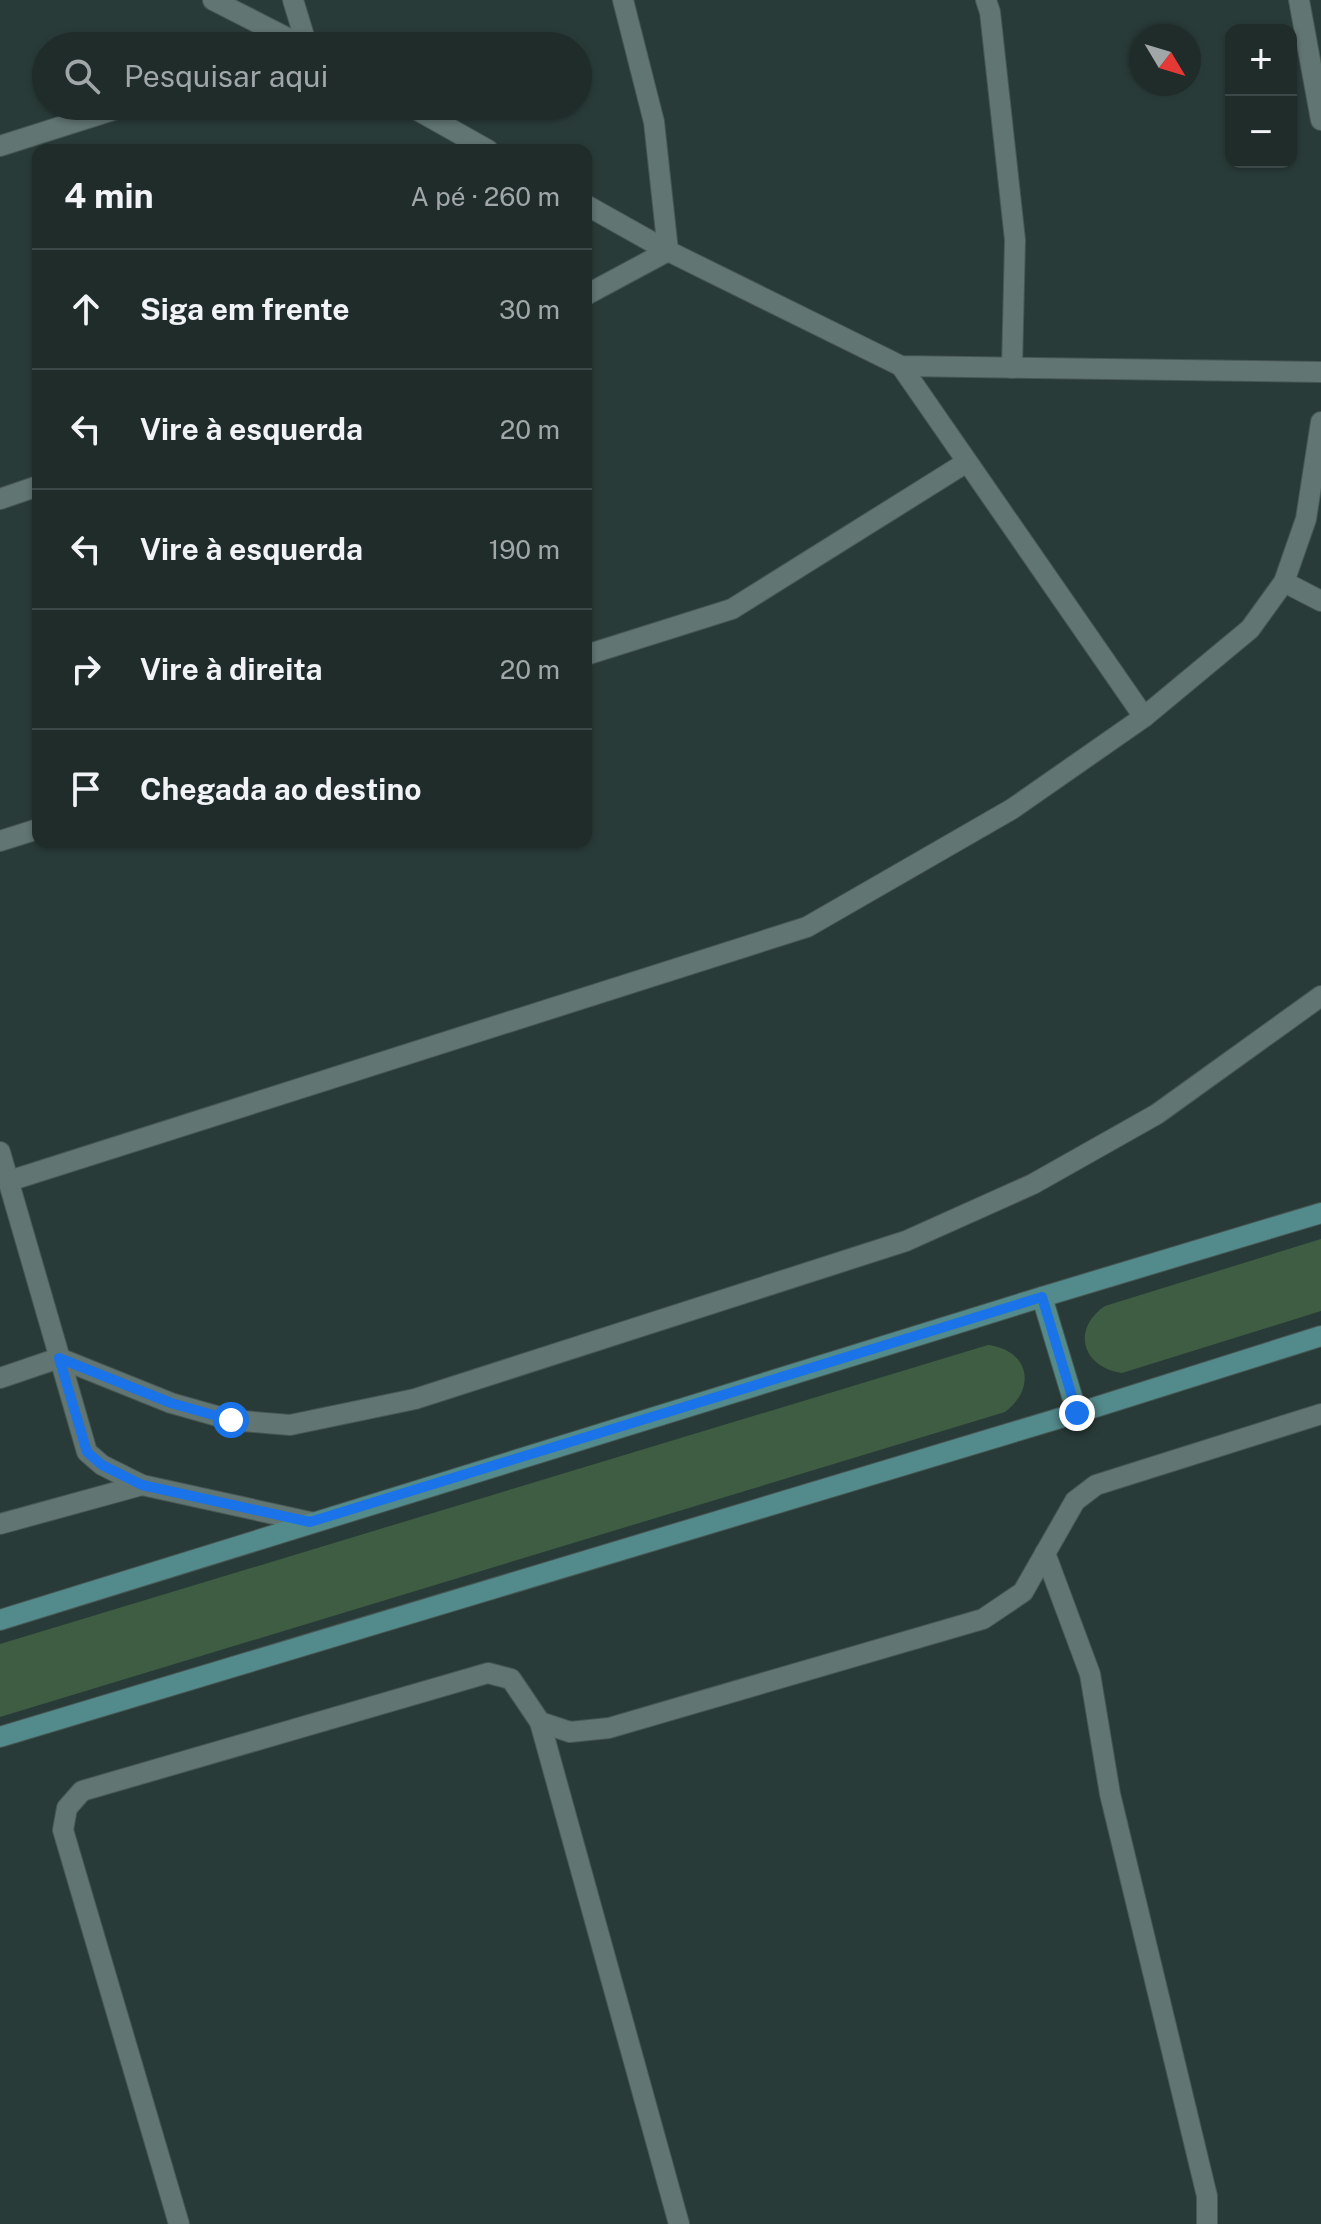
<!DOCTYPE html>
<html lang="pt">
<head>
<meta charset="utf-8">
<style>
	:root { --surface:#1f2c2a; --page:#2c3836; --text:#f1f3f6; --muted:#a1a7a8; --line:#3c4847 }
	body { margin:0; font-family:"Public Sans",sans-serif; background:var(--page); color:var(--text) }
	.controls { position:absolute; right:24px; top:24px; display:grid; overflow:hidden; border-radius:16px; box-shadow:0 2px 6px #0004 }
	.controls button { width:72px; height:72px; display:grid; place-items:center; padding:0; border:0; border-bottom:2px solid var(--line); background:var(--surface); color:var(--text); font:40px sans-serif }
	.compass { position:absolute; left:1129px; top:24px; width:72px; height:72px; border-radius:50%; background:var(--surface); box-shadow:0 2px 6px #0004; rotate:128deg }
	.stop { position:absolute; width:24px; height:24px; margin:-18px; border:6px solid #1a73e8; border-radius:50%; background:#fff }
	.stop.end { background:#1a73e8; border-color:#fff; box-shadow:0 2px 8px #0008 }
	.list { margin:0; padding:0; list-style:none }
	h2 { display:flex; justify-content:space-between; align-items:center; height:104px; margin:0; padding:0 32px; font-size:34px }
	h2 small { font-size:26px; font-weight:400; color:var(--muted) }
	.list li { display:grid; grid-template-columns:52px 1fr auto; gap:24px; align-items:center; box-sizing:border-box; height:120px; padding:0 32px; border-top:2px solid var(--line) }
	.list b { display:block; font-size:30px; white-space:nowrap }
	.list em { font-size:26px; font-style:normal; color:var(--muted) }
	.icon { flex:none; width:44px; height:44px; fill:none; stroke:currentColor; stroke-width:2; stroke-linecap:round; stroke-linejoin:round }
	.map { position:relative; flex:none; width:1321px; height:2224px; overflow:hidden }
	.search { position:absolute; background:var(--surface); box-shadow:0 2px 6px #0004; left:32px; top:32px; width:560px; height:88px; display:flex; align-items:center; gap:20px; box-sizing:border-box; padding:0 28px; border-radius:44px; color:var(--muted); font-size:30px }
	.panel { position:absolute; background:var(--surface); box-shadow:0 2px 6px #0004; left:32px; top:144px; width:560px; height:704px; border-radius:16px }
	.map>svg:first-child { display:block }
</style>
</head>
<body>
<div class="map">
<svg width="1321" height="2224" viewBox="0 0 1321 2224">
	<rect width="100%" height="100%" fill="#293b38"/>
	<g fill="#3e5d42">
		<path d="M1321,1239v72l-199,62c-40,-6 -51,-44 -17,-67z"/>
		<path d="M988,1345c41,5 49,43 17,67l-1005,305v-73z"/>
	</g>
	<g fill="none" stroke-linecap="round" stroke-linejoin="round">
		<g stroke="#475754" stroke-width="22">
			<g id="street">
				<polyline points="213,0 303,46"/>
				<polyline points="293,0 307,46"/>
				<polyline points="986,0 990,12 1015,240 1012,368"/>
				<polyline points="1299,0 1321,120"/>
				<polyline points="410,106 488,150"/>
				<polyline points="0,146 126,106"/>
				<polyline points="586,205 668,251 901,366 1321,372"/>
				<polyline points="586,295 668,251 654,122 623,0"/>
				<polyline points="901,366 1144,717"/>
				<polyline points="0,499 38,486"/>
				<polyline points="1284,582 1321,601"/>
				<polyline points="586,655 732,609 967,462"/>
				<polyline points="0,841 38,829"/>
				<polyline points="0,1152 87,1452 102,1465 142,1485 310,1522"/>
				<polyline points="9,1181 807,927 1012,809 1144,717 1250,629 1284,582 1306,519 1321,422"/>
				<polyline points="0,1378 59,1358 171,1403 231,1420 290,1425 415,1399 906,1241 1033,1184 1157,1114 1321,996"/>
				<polyline points="0,1524 142,1485"/>
				<polyline points="1045,1553 1090,1674 1110,1794 1207,2196 1207,2224"/>
				<polyline points="540,1722 679,2224"/>
				<polyline points="179,2224 63,1830 67,1808 82,1791 488,1673 511,1679 540,1722 570,1732 609,1728 983,1619 1023,1592 1075,1501 1096,1485 1321,1414"/>
			</g>
		</g>
		<g stroke="#475754" stroke-width="22">
			<g id="secondary">
				<polyline points="1042,1297 1077,1413"/>
				<polyline points="0,1620 1042,1297 1321,1213"/>
				<polyline points="0,1737 1077,1413 1321,1336"/>
			</g>
		</g>
		<use href="#street" stroke="#617572" stroke-width="20"/>
		<use href="#secondary" stroke="#538a8b" stroke-width="20"/>
	</g>
	<g fill="none" stroke-linecap="round" stroke-linejoin="round">
		<polyline stroke="#1a73e8" stroke-width="10" points="231,1420 171,1403 59,1358 87,1452 102,1465 142,1485 310,1522 1042,1297 1077,1413"/>
	</g>
</svg>
<div class="controls">
<button>+</button>
<button>−</button>
</div>
<svg class="compass" viewBox="-18 -18 36 36"><path d="M0-13l5 13h-10z" fill="#e53935"/><path d="M0 13l5-13h-10z" fill="#a1a7a8"/></svg>
<div class="stop" style="left:231px;top:1420px"></div>
<div class="stop end" style="left:1077px;top:1413px"></div>
<div class="search"><svg class="icon" aria-label="search" viewBox="0 0 24 24"><circle cx="10" cy="10" r="6"/><path d="M15 15l6 6"/></svg>Pesquisar aqui</div>
<section class="panel">
<h2>4 min<small>A pé · 260 m</small></h2>
<ul class="list">
<li><svg class="icon" aria-label="ahead" viewBox="0 0 24 24"><path d="M12 20V5M6 11l6-6 6 6"/></svg><div><b>Siga em frente</b></div><em>30 m</em></li>
<li><svg class="icon" aria-label="left" viewBox="0 0 24 24"><path d="M17 20v-9H6M10 6l-5 5 5 5"/></svg><div><b>Vire à esquerda</b></div><em>20 m</em></li>
<li><svg class="icon" aria-label="left" viewBox="0 0 24 24"><path d="M17 20v-9H6M10 6l-5 5 5 5"/></svg><div><b>Vire à esquerda</b></div><em>190 m</em></li>
<li><svg class="icon" aria-label="right" viewBox="0 0 24 24"><path d="M7 20v-9h11M14 6l5 5-5 5"/></svg><div><b>Vire à direita</b></div><em>20 m</em></li>
<li><svg class="icon" aria-label="arrive" viewBox="0 0 24 24"><path d="M6 21V4h12l-3 4 3 4H6"/></svg><div><b>Chegada ao destino</b></div></li>
</ul>
</section>
</div>
</body>
</html>
